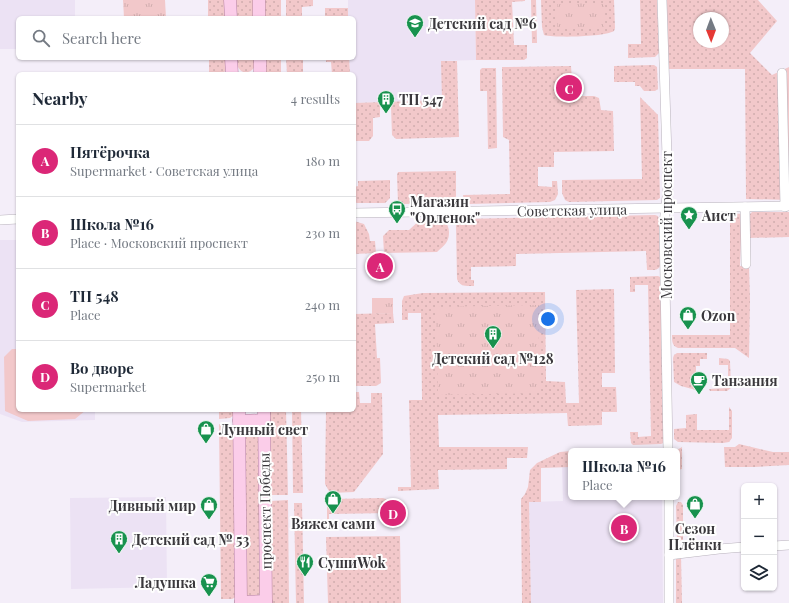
<!DOCTYPE html>
<html lang="en">
<head>
<meta charset="utf-8">
<style>
	:root { --surface:#fff; --page:#f6f6f7; --text:#1f2937; --muted:#747a83; --line:#e0e1e3; --accent:#db2777 }
	body { margin:0; font-family:"Playfair Display",serif; background:var(--page); color:var(--text) }
	.controls { position:absolute; right:12px; bottom:12px; display:grid; overflow:hidden; border-radius:6px; box-shadow:0 1px 3px #0004 }
	.controls button { width:36px; height:36px; display:grid; place-items:center; padding:0; border:0; border-bottom:1px solid var(--line); background:var(--surface); color:var(--text); font:20px sans-serif }
	.compass { position:absolute; left:693px; top:12px; width:36px; height:36px; border-radius:50%; background:var(--surface); box-shadow:0 1px 3px #0004; rotate:179deg }
	.you { position:absolute; left:548px; top:319px; width:14px; height:14px; margin:-10px; border:3px solid #fff; border-radius:50%; background:#1a73e8; box-shadow:0 0 0 6px #1a73e833 }
	.badge { display:grid; place-items:center; width:26px; height:26px; border-radius:50%; background:var(--accent); color:#fff; font-size:13px; font-weight:700 }
	.pin { position:absolute; translate:-50% -50%; border:2px solid #fff; box-shadow:0 1px 4px #0006 }
	.popup { position:absolute; left:568px; top:448px; width:112px; height:52px; box-sizing:border-box; display:grid; place-content:center; border-radius:6px; background:var(--surface); filter:drop-shadow(0 1px 3px #0005); font-size:13px; white-space:nowrap; color:var(--muted) }
	.popup b { font-size:15px; color:var(--text) }
	.popup::after { content:''; position:absolute; left:50%; top:100%; margin-left:-8px; border:8px solid transparent; border-top-color:var(--surface) }
	.list { margin:0; padding:0; list-style:none }
	h2 { display:flex; justify-content:space-between; align-items:center; height:52px; margin:0; padding:0 16px; font-size:17px }
	h2 small { font-size:13px; font-weight:400; color:var(--muted) }
	.list li { display:grid; grid-template-columns:26px 1fr auto; gap:12px; align-items:center; box-sizing:border-box; height:72px; padding:0 16px; border-top:1px solid var(--line) }
	.list b { display:block; font-size:15px; white-space:nowrap }
	.list p { margin:0; font-size:13px; white-space:nowrap; color:var(--muted) }
	.list em { font-size:13px; font-style:normal; color:var(--muted) }
	.icon { flex:none; width:22px; height:22px; fill:none; stroke:currentColor; stroke-width:2; stroke-linecap:round; stroke-linejoin:round }
	.map { position:relative; flex:none; width:789px; height:603px; overflow:hidden }
	.search { position:absolute; background:var(--surface); box-shadow:0 1px 3px #0004; left:16px; top:16px; width:340px; height:44px; display:flex; align-items:center; gap:10px; box-sizing:border-box; padding:0 14px; border-radius:6px; color:var(--muted); font-size:15px }
	.panel { position:absolute; background:var(--surface); box-shadow:0 1px 3px #0004; left:16px; top:72px; width:340px; height:340px; border-radius:6px }
	.map>svg:first-child { display:block }
</style>
</head>
<body>
<div class="map">
<svg width="789" height="603" viewBox="0 0 789 603">
	<defs>
		<pattern id="grass-dots" width="8" height="8" patternUnits="userSpaceOnUse"><rect width="8" height="8" fill="#f2c8ca"/><path d="M2 2h.1M6 6h.1" fill="none" stroke="#d0adae" stroke-width="1.8" stroke-linecap="round"/></pattern>
		<pattern id="park-tufts" width="24" height="20" patternUnits="userSpaceOnUse"><rect width="24" height="20" fill="#f2c8ca"/><path d="M3 7l-1-3M5 7V3M7 7l1-3M15 17l-1-3M17 17v-4M19 17l1-3" fill="none" stroke="#d0adae"/></pattern>
	</defs>
	<rect width="100%" height="100%" fill="#f4eef9"/>
	<g fill="#ece2f4">
		<polygon points="0,0 75,0 75,18 18,18 18,49 0,49"/>
		<polygon points="348,0 475,0 476,60 442,61 442,100 354,103 354,74 350,74 349,58 354,58 354,18 348,18"/>
		<polygon points="0,240 18,240 18,410 95,410 95,420 22,422 0,414"/>
		<polygon points="562,467 571,467 571,497 662,497 663,603 531,603 529,502 563,501"/>
		<polygon points="166,497 167,587 71,589 70,498"/>
	</g>
	<g fill="url(#grass-dots)" fill-rule="evenodd">
		<rect x="208" y="0" width="19" height="18"/>
		<polygon points="235,0 257,0 257,18 236,18"/>
		<polygon points="264,0 281,0 281,18 265,18"/>
		<polygon points="286,0 313,0 313,6 302,7 302,18 286,18"/>
		<polygon points="475,0 525,0 525,1 512,2 514,45 527,45 527,58 524,60 476,60"/>
		<polygon points="531,0 536,0 537,43 532,43"/>
		<path d="M541,0h73l1,28 -1,3c-10,6 -59,7 -70,4l-2,-8z"/>
		<polygon points="640,0 657,0 659,53 655,57 628,58 628,44 641,44"/>
		<path d="M667,0h91l19,21 -27,32 22,22 17,-8v133l-43,-1 -1,-130h-77zM699,18h24v24h-24z"/>
		<rect x="325" y="8" width="23" height="10"/>
		<path d="M209,58h19c-1,16 -3,16 -19,16z"/>
		<path d="M236,58h21c0,16 -20,22 -21,0z"/>
		<rect x="265" y="58" width="16" height="16"/>
		<polygon points="286,58 303,58 303,72 295,72 295,74 287,74"/>
		<polygon points="326,58 349,58 350,74 332,74 331,62 326,62"/>
		<polygon points="441,61 457,61 459,137 396,139 392,135 391,107 380,107 380,117 373,118 373,136 369,141 354,141 354,103 442,100"/>
		<polygon points="654,65 657,67 658,89 655,91 644,91 640,86 635,86 635,82 614,82 614,66"/>
		<polygon points="571,66 572,80 563,80 563,96 594,96 599,98 601,110 613,111 614,151 554,152 554,167 538,167 538,186 552,187 552,181 557,181 558,194 555,200 550,202 469,204 464,202 463,195 510,194 509,140 503,137 502,67"/>
		<polygon points="482,68 496,68 497,148 488,149 487,91 480,91 480,70"/>
		<polygon points="640,97 658,115 660,198 657,200 569,202 565,200 562,193 562,180 642,179"/>
		<polygon points="456,171 456,196 454,201 446,203 404,204 398,203 397,175 398,172"/>
		<polygon points="390,180 390,198 385,203 357,203 354,202 354,187 358,186 358,181"/>
		<polygon points="752,212 789,212 789,237 748,238 750,214"/>
		<path d="M730,213l12,1 -2,52h9l1,33 -1,59 -14,-10h-57c-6,-2 -6,-7 -6,-13h58z"/>
		<path d="M655,215l3,1 1,3 1,47c-2,5 -8,4 -13,4l-1,-19 -130,3v12l-45,1v13h3v6c-8,0 -14,1 -17,-7l-1,-55 5,-5z"/>
		<path d="M422,218c6,0 12,-1 17,0 10,2 13,17 7,25 -2,3 -6,6 -9,9l-53,1 -1,-17 6,-6h20z"/>
		<polygon points="354,221 364,224 369,234 370,241 375,241 376,253 354,254"/>
		<polygon points="658,276 662,278 666,442 661,444 633,445 631,443 630,432 638,432 638,437 651,436 648,285 635,285 635,292 630,292 630,277"/>
		<polygon points="614,289 615,373 602,373 602,387 616,387 617,412 602,412 602,425 568,426 567,413 438,415 439,447 528,447 527,458 507,458 507,469 438,470 439,489 398,491 398,487 411,487 409,400 422,400 421,313 408,313 408,320 402,320 402,301 404,296 423,293 545,292 546,381 565,382 566,403 579,403 576,290"/>
		<polygon points="393,313 394,323 375,324 377,358 380,358 381,383 376,386 354,386 354,314"/>
		<polygon points="677,353 707,353 707,359 700,359 700,366 696,366 696,390 681,386 674,382 673,358 674,355"/>
		<polygon points="719,358 728,359 730,361 731,388 727,391 710,391 709,389 728,388 728,365 719,365"/>
		<polygon points="354,392 359,392 360,403 371,403 371,393 382,393 383,454 354,492 330,493 325,484 326,410 354,410"/>
		<polygon points="729,407 732,411 732,438 729,442 723,443 678,442 674,439 674,429 686,428 686,415 697,414 697,430 729,430"/>
		<polygon points="219,410 234,410 234,415 230,418 219,419"/>
		<polygon points="266,410 286,410 288,495 271,495"/>
		<polygon points="292,410 301,410 303,493 293,493"/>
		<polygon points="219,424 231,425 234,426 236,597 232,599 221,599"/>
		<polygon points="249,425 256,426 259,429 260,593 258,596 250,598 246,595 244,428"/>
		<polygon points="739,444 773,452 789,452 789,465 754,467 725,467 724,447 735,447"/>
		<polygon points="682,447 682,469 678,470 677,451 675,451"/>
		<polygon points="571,451 571,467 541,468 541,502 529,502 531,603 522,603 521,499 525,494 528,487 530,470 537,463 560,452"/>
		<path d="M383,498c8,2 8,8 7,15l-61,1v12h2v3h-4v-27l3,-3z"/>
		<polygon points="288,500 289,603 268,603 270,501"/>
		<polygon points="678,502 681,502 683,505 683,541 681,542 677,540 676,506"/>
		<polygon points="294,503 302,503 304,603 296,603"/>
		<polygon points="400,536 401,603 328,603 326,537"/>
		<polygon points="681,556 682,603 676,603 676,558"/>
	</g>
	<g fill="url(#park-tufts)">
		<polygon points="123,0 165,0 166,18 124,18"/>
		<polygon points="604,3 604,27 557,28 557,4"/>
		<polygon points="372,298 393,298 393,313 372,314"/>
		<polygon points="538,305 540,393 438,395 436,307"/>
	</g>
	<polygon fill="#f2c8ca" points="12,349 18,349 18,410 86,410 75,419 28,421 5,411 4,357"/>
	<g fill="none" stroke-linecap="round" stroke-linejoin="round">
		<g stroke="#b9b3bd" stroke-width="10">
			<g id="minor">
				<polyline points="662,0 668,187 664,224 668,451"/>
				<polyline points="782,73 785,207"/>
				<polyline points="745,207 746,264"/>
				<polyline points="354,213 789,206"/>
				<polyline points="0,220 18,219"/>
				<polyline points="669,497 669,603"/>
				<polyline points="774,546 789,545"/>
				<polyline points="669,555 719,549 744,547"/>
			</g>
		</g>
		<g stroke="#b683a3" stroke-width="13">
			<g id="major">
				<polyline points="230,0 231,18"/>
				<polyline points="259,0 259,18"/>
				<polyline points="231,58 232,74"/>
				<polyline points="260,58 260,74"/>
				<polyline points="239,410 241,603"/>
				<polyline points="264,410 266,603"/>
				<polyline points="239,421 264,420"/>
				<polyline points="241,602 266,601"/>
			</g>
		</g>
		<use href="#minor" stroke="#fff" stroke-width="9"/>
		<use href="#major" stroke="#fbcde9" stroke-width="12"/>
	</g>
	<defs>
		<g id="school-pin" transform="scale(0.9)"><path d="M0 17L-7.5 6A9.5 9.5 0 1 1 7.5 6Z" fill="#18924e" stroke="#fefefe"/><path d="M0-5L7-2L0 1L-7-2ZM-4 1L0 2.5L4 1V4Q0 6-4 4Z" fill="#fff"/></g>
		<g id="building-pin" transform="scale(0.9)"><path d="M0 17L-7.5 6A9.5 9.5 0 1 1 7.5 6Z" fill="#18924e" stroke="#fefefe"/><path d="M-4-6H4V6H1V3H-1V6H-4ZM-2.5-4.3h1.7v1.8h-1.7ZM.8-4.3h1.7v1.8H.8ZM-2.5-1h1.7V.8h-1.7ZM.8-1h1.7V.8H.8Z" fill="#fff"/></g>
		<g id="bus-pin" transform="scale(0.9)"><path d="M0 17L-7.5 6A9.5 9.5 0 1 1 7.5 6Z" fill="#18924e" stroke="#fefefe"/><path d="M-5-6H5V4H4V6H2V4H-2V6H-4V4H-5ZM-3.5-4V0h7V-4ZM-3.5 1.2v1.5H-2V1.2ZM2 1.2v1.5H3.5V1.2Z" fill="#fff"/></g>
		<g id="sight-pin" transform="scale(0.9)"><path d="M0 17L-7.5 6A9.5 9.5 0 1 1 7.5 6Z" fill="#18924e" stroke="#fefefe"/><path d="M0-6L1.8-2.2L6-1.7L2.9 1.2L3.7 5.4L0 3.3L-3.7 5.4L-2.9 1.2L-6-1.7L-1.8-2.2Z" fill="#fff"/></g>
		<g id="shop-pin" transform="scale(0.9)"><path d="M0 17L-7.5 6A9.5 9.5 0 1 1 7.5 6Z" fill="#18924e" stroke="#fefefe"/><path d="M-5-2.5h2.3a2.7 3.5 0 0 1 5.4 0H5L5.5 6h-11ZM-1.5-2.5h3a1.5 2.3 0 0 0-3 0Z" fill="#fff"/></g>
		<g id="cafe-pin" transform="scale(0.9)"><path d="M0 17L-7.5 6A9.5 9.5 0 1 1 7.5 6Z" fill="#18924e" stroke="#fefefe"/><path d="M-5.5-4.5H6V0H3Q3 3.5 0 3.5H-2.5Q-5.5 3.5-5.5 0ZM3-3.2v2h1.7v-2ZM-6 4.5H4V6H-6Z" fill="#fff"/></g>
		<g id="restaurant-pin" transform="scale(0.9)"><path d="M0 17L-7.5 6A9.5 9.5 0 1 1 7.5 6Z" fill="#18924e" stroke="#fefefe"/><path d="M-5-6h1v4h1v-4h1v4h1v-4h1v5L-1.5 .5V6h-2V.5L-5-1ZM5-6V6H3V1.5H1.5Q1.5-4 5-6Z" fill="#fff"/></g>
		<g id="supermarket-pin" transform="scale(0.9)"><path d="M0 17L-7.5 6A9.5 9.5 0 1 1 7.5 6Z" fill="#18924e" stroke="#fefefe"/><path d="M-6-5.5h2.5l.6 2H6L4.5 2H-2.5L-4.4-4H-6ZM-1.5 3.2a1.3 1.3 0 1 0 .1 0ZM3 3.2a1.3 1.3 0 1 0 .1 0Z" fill="#fff"/></g>
	</defs>
	<g fill-rule="evenodd">
		<use href="#school-pin" x="415" y="23"/>
		<use href="#building-pin" x="386" y="99"/>
		<use href="#bus-pin" x="397" y="209"/>
		<use href="#sight-pin" x="689" y="215"/>
		<use href="#shop-pin" x="688" y="315"/>
		<use href="#building-pin" x="493" y="334"/>
		<use href="#cafe-pin" x="699" y="380"/>
		<use href="#shop-pin" x="206" y="429"/>
		<use href="#shop-pin" x="333" y="499"/>
		<use href="#shop-pin" x="695" y="504"/>
		<use href="#shop-pin" x="209" y="505"/>
		<use href="#building-pin" x="119" y="539"/>
		<use href="#restaurant-pin" x="305" y="562"/>
		<use href="#supermarket-pin" x="209" y="582"/>
	</g>
	<g text-anchor="middle" dominant-baseline="central" stroke-width="4" stroke-linejoin="round" paint-order="stroke">
		<g font-size="14" font-weight="bold" fill="#3a383c" stroke="#fefefe" text-anchor="start">
			<text x="428" y="23">Детский сад №6</text>
			<text x="399" y="99">ТП 547</text>
			<text x="410" y="201">Магазин<tspan x="410" dy="16">"Орленок"</tspan></text>
			<text x="702" y="215">Аист</text>
			<text x="701" y="315">Ozon</text>
			<text x="493" y="358" text-anchor="middle">Детский сад №128</text>
			<text x="712" y="380">Танзания</text>
			<text x="219" y="429">Лунный свет</text>
			<text x="196" y="505" text-anchor="end">Дивный мир</text>
			<text x="333" y="523" text-anchor="middle">Вяжем сами</text>
			<text x="695" y="528" text-anchor="middle">Сезон<tspan x="695" dy="16">Плёнки</tspan></text>
			<text x="132" y="539">Детский сад № 53</text>
			<text x="318" y="562">СушиWok</text>
			<text x="196" y="582" text-anchor="end">Ладушка</text>
		</g>
		<g font-size="14" fill="#3a383c" stroke="#fefefe">
			<text transform="translate(572 210) rotate(-1)">Советская улица</text>
			<text transform="translate(666 225) rotate(-90)">Московский проспект</text>
			<text transform="translate(265 511) rotate(-91)">проспект Победы</text>
		</g>
	</g>
</svg>
<div class="controls">
<button>+</button>
<button>−</button>
<button><svg class="icon" aria-label="layers" viewBox="0 0 24 24"><path d="M12 4l9 5-9 5-9-5zM3 14l9 5 9-5"/></svg></button>
</div>
<svg class="compass" viewBox="-18 -18 36 36"><path d="M0-13l5 13h-10z" fill="#e53935"/><path d="M0 13l5-13h-10z" fill="#747a83"/></svg>
<div class="you"></div>
<div class="pin badge" style="left:380px;top:266px">A</div>
<div class="pin badge" style="left:624px;top:528px">B</div>
<div class="popup"><b>Школа №16</b>Place</div>
<div class="pin badge" style="left:569px;top:88px">C</div>
<div class="pin badge" style="left:393px;top:513px">D</div>
<div class="search"><svg class="icon" aria-label="search" viewBox="0 0 24 24"><circle cx="10" cy="10" r="6"/><path d="M15 15l6 6"/></svg>Search here</div>
<section class="panel">
<h2>Nearby<small>4 results</small></h2>
<ul class="list">
<li><span class="badge">A</span><div><b>Пятёрочка</b><p>Supermarket · Советская улица</p></div><em>180 m</em></li>
<li><span class="badge">B</span><div><b>Школа №16</b><p>Place · Московский проспект</p></div><em>230 m</em></li>
<li><span class="badge">C</span><div><b>ТП 548</b><p>Place</p></div><em>240 m</em></li>
<li><span class="badge">D</span><div><b>Во дворе</b><p>Supermarket</p></div><em>250 m</em></li>
</ul>
</section>
</div>
</body>
</html>
